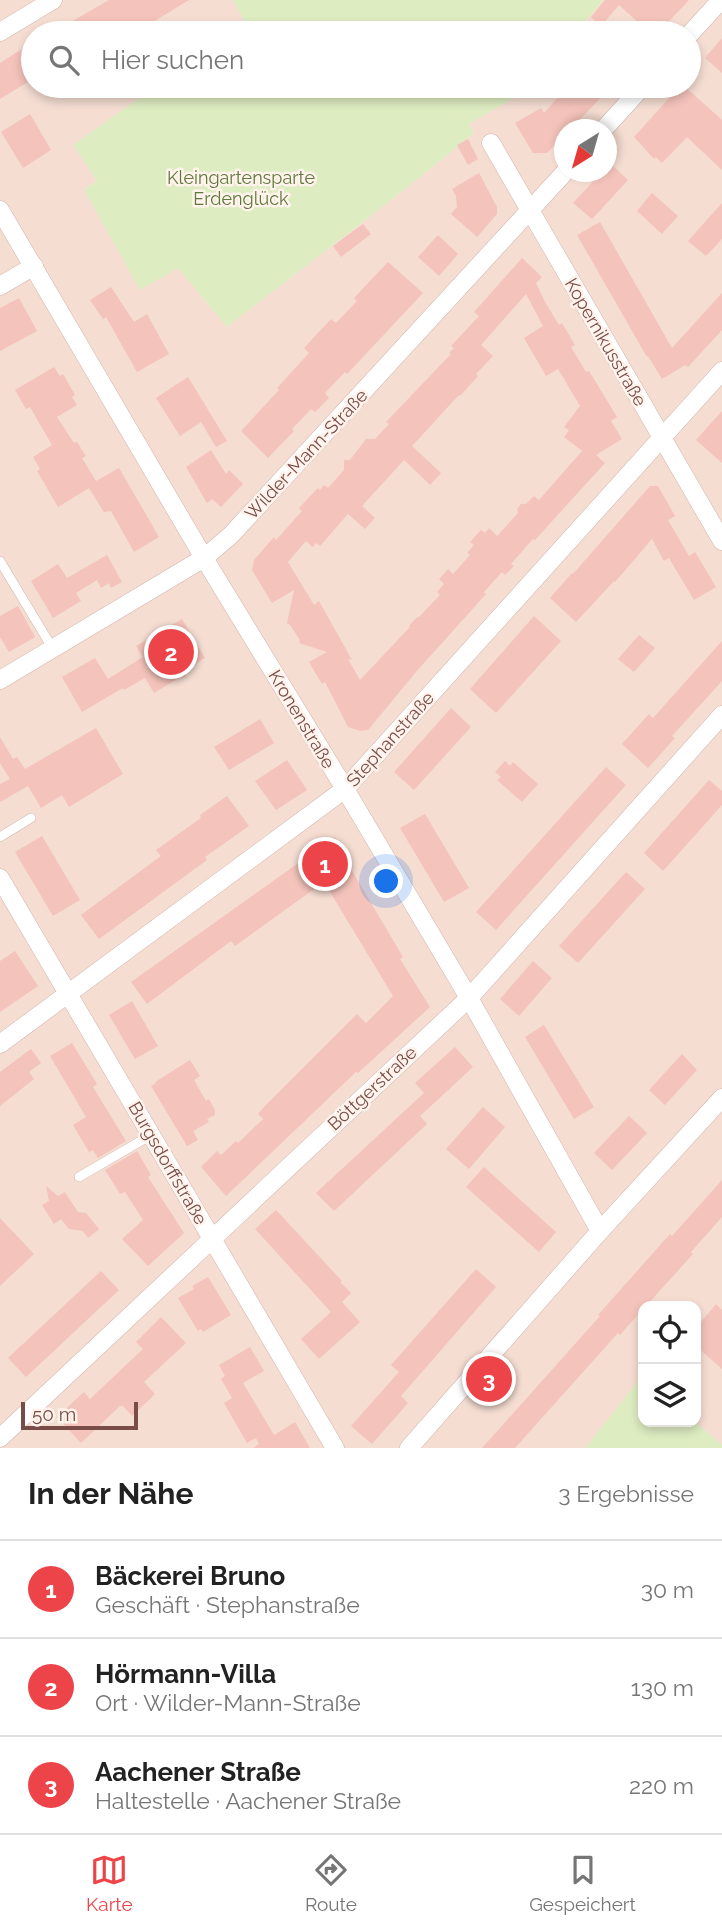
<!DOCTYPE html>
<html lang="de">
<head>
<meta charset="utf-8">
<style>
	:root { --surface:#fff; --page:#f2f2f2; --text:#222; --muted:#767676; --line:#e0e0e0; --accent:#ed4449 }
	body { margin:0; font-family:Raleway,sans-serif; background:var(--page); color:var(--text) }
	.controls { position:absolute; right:21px; bottom:21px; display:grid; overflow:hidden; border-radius:14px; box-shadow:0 4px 10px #0003 }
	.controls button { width:63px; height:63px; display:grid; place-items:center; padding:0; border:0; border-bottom:2px solid var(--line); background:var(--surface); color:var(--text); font:35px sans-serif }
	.compass { position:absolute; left:554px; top:119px; width:63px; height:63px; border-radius:50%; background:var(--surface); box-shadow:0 4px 10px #0003; rotate:217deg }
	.scale { position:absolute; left:21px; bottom:18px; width:117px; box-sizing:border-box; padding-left:7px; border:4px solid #784d48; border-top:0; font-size:19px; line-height:24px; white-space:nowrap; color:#784d48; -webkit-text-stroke:5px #fff3ec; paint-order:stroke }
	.you { position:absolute; left:387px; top:882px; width:24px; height:24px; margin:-18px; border:5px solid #fff; border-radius:50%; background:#1a73e8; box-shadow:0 0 0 10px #1a73e833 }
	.badge { display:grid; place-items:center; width:46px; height:46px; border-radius:50%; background:var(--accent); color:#fff; font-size:23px; font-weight:700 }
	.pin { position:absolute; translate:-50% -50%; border:4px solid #fff; box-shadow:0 2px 7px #0006 }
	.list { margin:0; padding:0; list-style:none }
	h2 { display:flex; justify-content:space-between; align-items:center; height:91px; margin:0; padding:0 28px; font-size:30px }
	h2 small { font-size:23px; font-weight:400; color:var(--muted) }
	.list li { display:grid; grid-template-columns:46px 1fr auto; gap:21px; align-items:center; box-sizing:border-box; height:98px; padding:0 28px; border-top:2px solid var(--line) }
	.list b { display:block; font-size:26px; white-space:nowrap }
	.list p { margin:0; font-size:23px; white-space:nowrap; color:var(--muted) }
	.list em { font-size:23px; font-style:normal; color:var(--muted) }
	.icon { flex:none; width:38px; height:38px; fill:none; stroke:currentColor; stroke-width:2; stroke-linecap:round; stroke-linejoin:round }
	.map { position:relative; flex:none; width:722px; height:1448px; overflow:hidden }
	.search { position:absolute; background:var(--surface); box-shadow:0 4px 10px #0003; left:21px; right:21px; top:21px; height:77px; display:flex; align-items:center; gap:18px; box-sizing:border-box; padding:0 24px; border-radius:38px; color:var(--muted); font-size:26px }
	.sheet { height:385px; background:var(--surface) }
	nav { display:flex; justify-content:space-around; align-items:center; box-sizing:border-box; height:98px; border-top:2px solid var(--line); background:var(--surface); font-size:19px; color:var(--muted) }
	nav a { display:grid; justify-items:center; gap:4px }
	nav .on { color:var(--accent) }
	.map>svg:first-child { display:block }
</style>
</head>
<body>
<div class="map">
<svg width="722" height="1448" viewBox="0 0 722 1448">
	<rect width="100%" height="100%" fill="#fdede4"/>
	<path fill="#f5ddd2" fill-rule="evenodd" d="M0,0h233l13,22 -16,11h-197v53h123l-83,59 24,36 -12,8 55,100 38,-21 49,59 177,-137 70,-57 -5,-9 65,-38h155v-53h-113l27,-33h119v1448h-722zM564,130h42v42h-42zM643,1306h53v116h-53z"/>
	<g fill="#deecc2">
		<polygon points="233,0 603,0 576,33 230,33 245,22"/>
		<polygon points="156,86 534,86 469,124 474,133 404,190 227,327 178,268 140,290 84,190 97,181 73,145"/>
		<polygon points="643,1375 643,1422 695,1422 722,1445 722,1448 585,1448"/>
	</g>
	<g fill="#f4c3bb" fill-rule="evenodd">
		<polygon points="109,0 189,0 135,33 52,33"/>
		<polygon points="605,0 689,0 658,33 650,33 619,5 601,26 591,17"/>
		<polygon points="722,38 722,73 705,58"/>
		<polygon points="33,42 33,79 0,99 0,63"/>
		<polygon points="568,86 612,86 570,130 564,130 564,135 547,153 533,153 515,123 541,108 544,113"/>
		<polygon points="680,86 683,86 692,93 722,120 722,170 687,137 662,163 656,157 654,159 634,137"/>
		<polygon points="30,114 51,150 23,168 1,132"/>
		<polygon points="468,139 478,159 468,165 457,145"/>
		<polygon points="610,163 628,180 592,219 573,203 602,172 606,172 606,167"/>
		<polygon points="479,173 497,207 497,214 477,237 451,214 457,207 456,196 452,189"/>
		<polygon points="652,193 678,216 662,234 637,211"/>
		<polygon points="722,203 722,239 706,256 688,241"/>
		<polygon points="600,222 672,348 722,293 722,330 688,367 685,365 662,379 648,356 647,357 577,235"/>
		<polygon points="363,224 371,234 341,257 333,246"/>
		<polygon points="438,235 458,254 439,276 418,257"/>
		<path d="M522,258l20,19 -6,6 9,19 14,23 3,-2 13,22 -4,2 15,25 3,-1 28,46 -6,4 11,18 -26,16 9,8 -70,77 -2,-1 -22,25 3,2 -9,9 -3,-3 -18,20 2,2 -70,78 -48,58 -8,1 -12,-4 -23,-45 -3,2 -13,-22 18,-10 -28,-9 1,-3 -10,-15 -3,-2 7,-33 -22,13 -20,-33 2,-10 20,-23 2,3 26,-29 -3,-3 19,-20 2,2 4,-5 4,3 16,-18v-10h6l16,-21h9l14,-15 -3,-2 65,-68 -2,-1 5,-5 -3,-2 28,-30 -5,-4zM526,294l17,32 -19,12 22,38 12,-7 22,37 -16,21 5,3 -5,7 18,14 -43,49 -5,-4 -8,8h-5l-4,5 1,4 -21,23 -8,-8 -4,5 -4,-3 -11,12 4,3 -7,8 3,2 -17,19 -5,-5 -9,10 5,5 -7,8 3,3 -22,23 -1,-1 -8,9 1,1 -50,53 -12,-21 4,1 -33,-59 -5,4 -26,-43 18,-21 7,6 3,-4 4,3 28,-32 17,15 10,-11 -13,-12 42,-46 26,25 11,-12 -29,-27 47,-51 1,1 18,-20 -2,-2 17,-18 -12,-11z"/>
		<polygon points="388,262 423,293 347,374 345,372 325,393 329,398 315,412 311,409 292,429 294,431 268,458 241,431 279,390 277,388 309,353 304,348 331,319 336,323 357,301 354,298"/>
		<polygon points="111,287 134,322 147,314 169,354 137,372 106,317 103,319 90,300"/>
		<polygon points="19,298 37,331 0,351 0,308"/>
		<polygon points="54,367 60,376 63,374 75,395 72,397 77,405 57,417 74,443 77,442 86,456 82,458 96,481 119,468 159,537 134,552 111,511 104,512 89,488 58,507 37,471 40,469 33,457 52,445 30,407 26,409 15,390"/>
		<polygon points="188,377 227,441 216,447 201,422 180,436 156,398"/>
		<polygon points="722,411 722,463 696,440"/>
		<polygon points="211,450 226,474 229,470 243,484 221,507 212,499 207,503 186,467"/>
		<polygon points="650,486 658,486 675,516 668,520 689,556 695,552 716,587 694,600 669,558 664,561 652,539 615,582 614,581 576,622 550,598 572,573 573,574"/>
		<polygon points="107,555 122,582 111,588 109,583 101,588 97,580 76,593 81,601 53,618 31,581 58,564 67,578"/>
		<polygon points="18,606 35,637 9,652 0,637 0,616"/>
		<polygon points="534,616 561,641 496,713 470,689"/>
		<polygon points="182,619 205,658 188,668 185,677 179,678 154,693 145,678 124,690 123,688 82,712 62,677 95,658 108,679 143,657 136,646"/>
		<polygon points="639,635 655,648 634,672 618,659"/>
		<polygon points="722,641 722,681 672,736 675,738 648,768 622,744 649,714 653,718"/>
		<polygon points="451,708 471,727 414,790 394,772"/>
		<polygon points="260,719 274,743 229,770 214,747"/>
		<polygon points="96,728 123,774 69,807 62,795 41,808 28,786 0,802 0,784 10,779 0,763 0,737 13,759 17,757 25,769"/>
		<polygon points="287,760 307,790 276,810 255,781"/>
		<polygon points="505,761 510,766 513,762 538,784 522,802 497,780 501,777 495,772"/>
		<polygon points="606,767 626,785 496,930 476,912"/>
		<polygon points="709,780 722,791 722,805 663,871 644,853"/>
		<polygon points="227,796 249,826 205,857 207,860 99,939 81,915 161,856 156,850 201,818 200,815"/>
		<polygon points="425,814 469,888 444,902 400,828"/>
		<polygon points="42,836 80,900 53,916 15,852"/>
		<polygon points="335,837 353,868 351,869 403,957 400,959 430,1007 358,1073 356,1072 226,1196 201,1167 217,1151 221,1155 236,1141 238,1143 263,1119 258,1114 264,1107 357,1014 366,1023 393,996 324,882 235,946 231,941 147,1004 131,982"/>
		<polygon points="626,872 645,889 578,963 559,946"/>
		<polygon points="15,951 38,986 0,1012 0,961"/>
		<polygon points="533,961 552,978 519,1016 500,999"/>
		<polygon points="132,1001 158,1046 135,1059 109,1015"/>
		<polygon points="544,1025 594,1107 574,1119 525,1037"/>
		<polygon points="72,1043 97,1084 93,1087 126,1141 98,1158 93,1150 89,1152 73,1125 86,1117 50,1056"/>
		<polygon points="455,1047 473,1067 420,1116 427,1124 334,1211 316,1193 424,1093 415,1083"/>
		<polygon points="31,1049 41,1063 29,1072 34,1079 0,1106 0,1072"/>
		<polygon points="682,1054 697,1070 665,1105 649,1090"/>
		<polygon points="190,1060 200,1076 194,1080 206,1101 209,1099 215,1110 215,1115 207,1119 209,1122 193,1131 198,1140 187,1146 151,1086 156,1083 155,1082"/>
		<polygon points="483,1107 505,1127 469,1169 446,1149"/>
		<polygon points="629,1116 647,1133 612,1170 594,1153"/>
		<polygon points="137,1151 151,1175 148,1177 184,1233 148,1266 122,1239 143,1220 125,1192 120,1194 105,1170"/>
		<polygon points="484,1167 556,1232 539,1252 466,1187"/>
		<polygon points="722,1180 722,1217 691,1252 693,1254 656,1295 646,1306 643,1306 643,1309 620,1335 618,1333 515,1448 482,1448 600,1316 598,1315 670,1234 672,1236"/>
		<polygon points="46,1186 58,1196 65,1192 78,1212 86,1213 99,1229 88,1238 83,1231 69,1229 61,1219 54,1224 42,1205 49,1201"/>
		<polygon points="276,1210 342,1281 340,1282 351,1293 342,1302 360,1322 319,1359 301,1339 331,1312 255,1229"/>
		<polygon points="0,1218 34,1254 0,1286"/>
		<polygon points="476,1269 496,1287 401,1396 408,1403 372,1444 351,1426 399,1372 391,1365"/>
		<polygon points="101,1271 119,1290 26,1377 8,1358"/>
		<polygon points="208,1277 231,1315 203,1332 201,1329 198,1331 178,1298 194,1289 192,1286"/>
		<polygon points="716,1304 722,1310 722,1369 696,1346 696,1328"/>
		<polygon points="161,1317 186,1343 144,1382 155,1394 132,1416 123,1406 120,1406 81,1443 57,1417 84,1392 90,1399 143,1349 136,1342"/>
		<polygon points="250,1347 264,1371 243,1383 274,1435 295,1422 310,1448 253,1448 259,1444 256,1438 247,1443 224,1403 232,1398 221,1379 225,1376 219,1365"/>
	</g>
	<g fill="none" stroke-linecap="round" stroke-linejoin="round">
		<g stroke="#d2b4ac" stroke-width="10">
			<g id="service">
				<polyline points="0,561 53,649"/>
				<polyline points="0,837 31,818"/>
				<polyline points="79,1177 151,1135"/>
			</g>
		</g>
		<g stroke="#d2b4ac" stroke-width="19">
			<g id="minor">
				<polyline points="0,32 53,0"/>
				<polyline points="689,35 721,0"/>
				<polyline points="603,130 643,86"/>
				<polyline points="491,143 722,541"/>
				<polyline points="0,210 204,558 345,789 469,998 600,1231"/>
				<polyline points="0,286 34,266"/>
				<polyline points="0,680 204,558 231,535 565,172"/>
				<polyline points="0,878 335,1448"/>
				<polyline points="0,1044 345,789 722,371"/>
				<polyline points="0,1438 469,998 722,715"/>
				<polyline points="409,1448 600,1231 722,1098"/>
			</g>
		</g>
		<use href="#service" stroke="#fff" stroke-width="9"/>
		<use href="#minor" stroke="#fff" stroke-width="18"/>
	</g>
	<g text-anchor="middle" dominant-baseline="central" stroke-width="5" stroke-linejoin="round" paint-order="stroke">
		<g font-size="18" fill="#5e783d" stroke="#fff3ec">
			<text x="241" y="177">Kleingartensparte<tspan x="241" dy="21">Erdenglück</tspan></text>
		</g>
		<g font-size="18" fill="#784d48" stroke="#fff3ec">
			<text transform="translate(606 342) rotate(60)">Kopernikusstraße</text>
			<text transform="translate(306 454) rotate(-47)">Wilder-Mann-Straße</text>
			<text transform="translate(302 719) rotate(59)">Kronenstraße</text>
			<text transform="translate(390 739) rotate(-48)">Stephanstraße</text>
			<text transform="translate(372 1088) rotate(-43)">Böttgerstraße</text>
			<text transform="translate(168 1163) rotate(60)">Burgsdorffstraße</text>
		</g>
	</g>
</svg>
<div class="controls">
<button><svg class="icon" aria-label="locate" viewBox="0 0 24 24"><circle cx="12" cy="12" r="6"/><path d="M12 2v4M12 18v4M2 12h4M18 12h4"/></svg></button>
<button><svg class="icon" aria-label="layers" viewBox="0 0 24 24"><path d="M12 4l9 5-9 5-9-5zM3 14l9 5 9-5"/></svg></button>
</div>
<svg class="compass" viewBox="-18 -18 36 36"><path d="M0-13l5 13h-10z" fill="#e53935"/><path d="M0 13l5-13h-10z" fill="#767676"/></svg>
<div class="scale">50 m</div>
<div class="you"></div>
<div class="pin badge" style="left:325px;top:864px">1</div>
<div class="pin badge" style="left:171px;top:652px">2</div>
<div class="pin badge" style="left:489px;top:1379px">3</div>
<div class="search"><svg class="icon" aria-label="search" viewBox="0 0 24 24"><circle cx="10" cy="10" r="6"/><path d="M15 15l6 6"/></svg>Hier suchen</div>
</div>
<section class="sheet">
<h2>In der Nähe<small>3 Ergebnisse</small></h2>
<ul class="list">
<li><span class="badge">1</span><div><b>Bäckerei Bruno</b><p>Geschäft · Stephanstraße</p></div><em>30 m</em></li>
<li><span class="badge">2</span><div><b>Hörmann-Villa</b><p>Ort · Wilder-Mann-Straße</p></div><em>130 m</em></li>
<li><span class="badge">3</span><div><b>Aachener Straße</b><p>Haltestelle · Aachener Straße</p></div><em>220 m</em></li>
</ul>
</section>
<nav>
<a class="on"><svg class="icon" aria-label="map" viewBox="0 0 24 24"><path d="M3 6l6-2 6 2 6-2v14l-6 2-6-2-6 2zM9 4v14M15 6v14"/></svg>Karte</a>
<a><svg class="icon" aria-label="directions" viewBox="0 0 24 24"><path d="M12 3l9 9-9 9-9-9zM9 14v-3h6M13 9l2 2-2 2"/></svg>Route</a>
<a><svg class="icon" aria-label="saved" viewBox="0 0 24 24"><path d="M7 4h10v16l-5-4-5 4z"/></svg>Gespeichert</a>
</nav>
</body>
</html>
